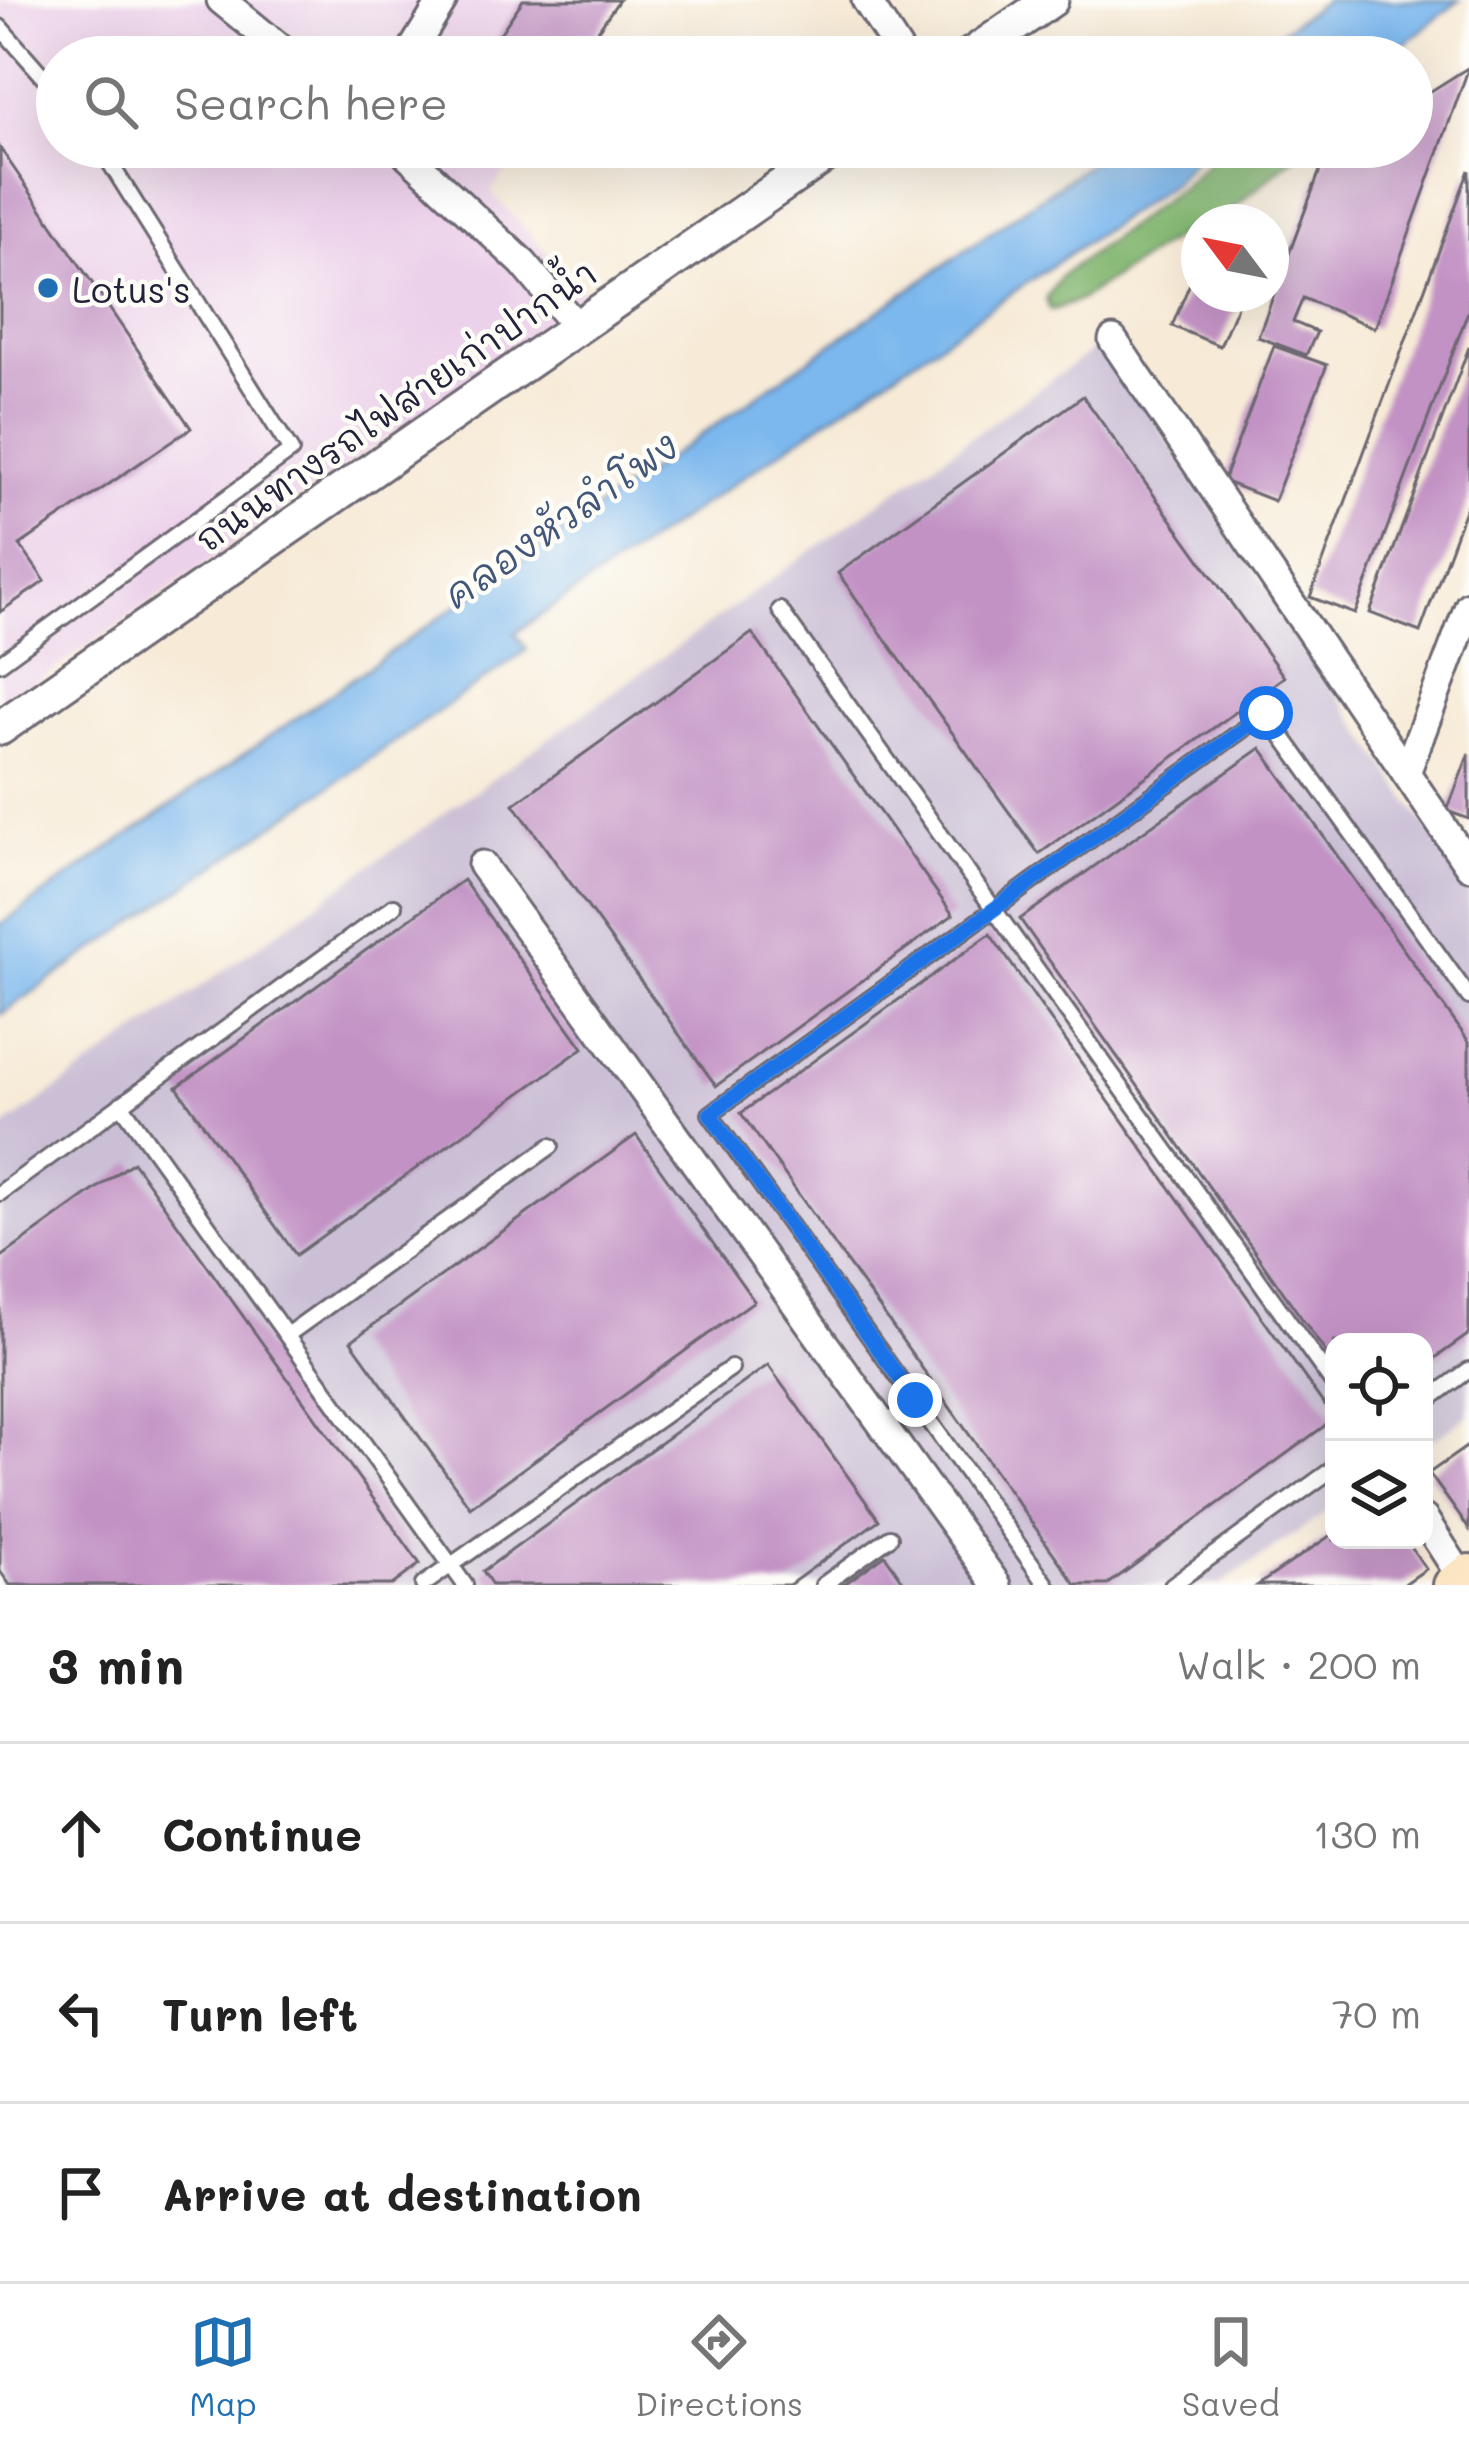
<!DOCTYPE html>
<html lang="en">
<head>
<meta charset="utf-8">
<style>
	:root { --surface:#fff; --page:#f2f2f2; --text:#222; --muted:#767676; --line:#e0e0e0; --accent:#1f6fb2 }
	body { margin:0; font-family:Mali,"Playpen Sans Thai",sans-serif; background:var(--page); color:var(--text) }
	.controls { position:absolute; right:36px; bottom:36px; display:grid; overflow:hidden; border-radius:24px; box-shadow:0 12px 48px #0002 }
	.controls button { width:108px; height:108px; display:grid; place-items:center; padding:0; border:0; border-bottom:3px solid var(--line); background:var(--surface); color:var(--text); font:60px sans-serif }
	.compass { position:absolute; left:1181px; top:204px; width:108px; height:108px; border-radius:50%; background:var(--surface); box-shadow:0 12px 48px #0002; rotate:302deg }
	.stop { position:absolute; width:36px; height:36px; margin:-27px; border:9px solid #1a73e8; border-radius:50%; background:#fff }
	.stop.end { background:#1a73e8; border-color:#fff; box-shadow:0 3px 12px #0008 }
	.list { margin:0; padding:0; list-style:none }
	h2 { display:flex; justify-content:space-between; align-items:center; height:156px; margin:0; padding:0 48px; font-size:51px }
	h2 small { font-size:39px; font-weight:400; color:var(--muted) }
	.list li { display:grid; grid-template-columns:78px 1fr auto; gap:36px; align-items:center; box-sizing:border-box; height:180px; padding:0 48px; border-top:3px solid var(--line) }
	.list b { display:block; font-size:45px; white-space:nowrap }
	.list em { font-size:39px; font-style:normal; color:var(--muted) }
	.icon { flex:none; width:66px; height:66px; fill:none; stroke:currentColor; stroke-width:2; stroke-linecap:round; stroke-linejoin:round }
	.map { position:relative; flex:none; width:1469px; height:1585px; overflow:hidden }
	.search { position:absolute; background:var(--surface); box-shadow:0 12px 48px #0002; left:36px; right:36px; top:36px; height:132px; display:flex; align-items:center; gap:30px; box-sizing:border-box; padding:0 42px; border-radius:66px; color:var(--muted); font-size:45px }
	.sheet { height:696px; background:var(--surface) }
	nav { display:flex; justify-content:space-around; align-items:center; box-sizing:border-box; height:168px; border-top:3px solid var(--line); background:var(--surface); font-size:33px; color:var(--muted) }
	nav a { display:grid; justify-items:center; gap:6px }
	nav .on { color:var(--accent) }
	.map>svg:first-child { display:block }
</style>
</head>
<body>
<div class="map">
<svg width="1469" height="1585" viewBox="0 0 1469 1585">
	<rect width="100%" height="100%" fill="#fdfcf7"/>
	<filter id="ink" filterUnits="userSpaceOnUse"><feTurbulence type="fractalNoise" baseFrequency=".00833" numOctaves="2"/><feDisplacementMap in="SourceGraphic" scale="24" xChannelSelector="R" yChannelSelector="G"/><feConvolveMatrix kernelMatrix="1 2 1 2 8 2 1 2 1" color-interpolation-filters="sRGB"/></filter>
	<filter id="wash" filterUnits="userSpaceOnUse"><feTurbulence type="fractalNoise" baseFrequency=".004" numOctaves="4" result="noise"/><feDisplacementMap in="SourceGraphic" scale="48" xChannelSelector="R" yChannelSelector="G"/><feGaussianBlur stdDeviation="2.7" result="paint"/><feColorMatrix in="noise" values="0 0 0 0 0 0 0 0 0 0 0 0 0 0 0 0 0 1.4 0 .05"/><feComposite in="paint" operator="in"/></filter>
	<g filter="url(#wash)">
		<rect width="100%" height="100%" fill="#f7ebd8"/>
		<polygon fill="#ecd1ea" points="0,0 621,0 583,57 57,57 57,147 522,147 491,192 588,298 0,707"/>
		<polygon fill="#cbbfd5" points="1103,343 1469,891 1469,1415 1424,1446 1424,1342 1334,1342 1334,1507 1220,1585 0,1585 0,1130"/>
		<polygon fill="#84b772" stroke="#536c56" stroke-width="3" points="1223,147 1306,147 1225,215 1199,222 1078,301 1050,311 1046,298 1062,275 1184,185"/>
		<g fill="#7bb7ed" stroke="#4e6c94" stroke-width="3">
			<polygon points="1326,0 1460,0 1393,53 1243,57"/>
			<polygon points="1113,147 1205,147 1171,184 515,633 527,650 0,1015 0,925"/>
		</g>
		<g id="blocks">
			<g fill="#c292c4">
				<polygon points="523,0 619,0 579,57 484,57"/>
				<polygon points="1469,67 1375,328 1303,298 1293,322 1317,332 1306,355 1258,337 1325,157 1341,147 1412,147 1412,103"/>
				<polygon points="0,148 191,428 20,545 45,581 0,612"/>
				<polygon points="1469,170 1469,309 1355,614 1310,597"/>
				<polygon points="1199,262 1199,294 1242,294 1220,346 1172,326"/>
				<polygon points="1274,346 1327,365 1274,501 1223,481"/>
				<polygon points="1469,347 1469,499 1420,632 1370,613"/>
				<polygon points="1083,396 1284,677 1039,854 838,573"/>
				<polygon points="752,633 953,915 716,1086 514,804"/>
				<polygon points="1261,748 1469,1042 1469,1334 1424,1366 1424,1342 1334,1342 1334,1364 1020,919"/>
				<polygon points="1469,753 1469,819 1447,811"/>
				<polygon points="463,880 583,1048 296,1255 177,1087"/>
				<polygon points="990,934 1334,1419 1107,1585 1076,1585 741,1113"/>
				<polygon points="636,1135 754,1301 470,1507 351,1341"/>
				<polygon points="133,1162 420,1564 392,1585 10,1585 0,1571 0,1258"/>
				<polygon points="768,1365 879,1520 789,1585 492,1585 483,1571"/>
				<polygon points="1469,1445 1469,1529 1429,1473"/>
				<polygon points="1334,1533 1334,1540 1406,1540 1426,1569 1403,1585 1258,1585"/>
				<polygon points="885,1555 906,1585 843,1585"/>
			</g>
		</g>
	</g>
	<g filter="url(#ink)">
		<use href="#blocks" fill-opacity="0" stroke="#6d6872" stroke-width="3"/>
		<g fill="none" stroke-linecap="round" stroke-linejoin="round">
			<g stroke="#6d6872" stroke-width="20">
				<g id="service">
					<polyline points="0,27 57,92"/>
					<polyline points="780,610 1334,1385"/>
					<polyline points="0,663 291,451 100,147"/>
					<polyline points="121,1104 465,1585"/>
					<polyline points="0,1193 394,906"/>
					<polyline points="287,1335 551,1146"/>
					<polyline points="1424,1403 1469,1370"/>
					<polyline points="884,1426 915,1400"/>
					<polyline points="423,1585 731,1368"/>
					<polyline points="823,1585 890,1537"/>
					<polyline points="1047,1585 710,1114 1266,713 1469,997"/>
					<polyline points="1172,1585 1334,1468"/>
				</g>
			</g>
			<g stroke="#6d6872" stroke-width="33">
				<g id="minor">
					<polyline points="221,0 291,57"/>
					<polyline points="866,0 903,57"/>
					<polyline points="408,57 443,0"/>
					<polyline points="399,147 523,263 576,326"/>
					<polyline points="1113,340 1469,866"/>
					<polyline points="1406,773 1469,606"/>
					<polyline points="482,865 997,1585"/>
					<polyline points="1424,1519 1462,1578"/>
				</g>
			</g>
			<g stroke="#6d6872" stroke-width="39">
				<g id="tertiary">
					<polyline points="968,57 1051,0"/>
					<polyline points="0,728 837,147"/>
				</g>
			</g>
			<g stroke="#6d6872" stroke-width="42">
				<polyline id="secondary" points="1452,1585 1469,1573"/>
			</g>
			<use href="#service" stroke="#fff" stroke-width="14"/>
			<use href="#minor" stroke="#fff" stroke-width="27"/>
			<use href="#tertiary" stroke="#fff" stroke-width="33"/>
			<use href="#secondary" stroke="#fce6c4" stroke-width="36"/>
		</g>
	</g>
	<g fill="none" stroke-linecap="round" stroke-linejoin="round" filter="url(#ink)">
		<polyline stroke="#1a73e8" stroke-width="15" points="915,1400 710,1114 1266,713"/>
	</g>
	<circle fill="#1f6fb2" stroke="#fdfcf7" stroke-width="4.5" cx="48" cy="288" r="12"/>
	<g text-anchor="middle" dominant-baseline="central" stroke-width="9" stroke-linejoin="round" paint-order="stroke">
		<g font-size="36" fill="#22223b" stroke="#fdfcf7" text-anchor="start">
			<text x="72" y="288">Lotus's</text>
		</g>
		<g font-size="36" fill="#22223b" stroke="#fdfcf7">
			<text transform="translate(395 405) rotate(-35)">ถนนทางรถไฟสายเก่าปากน้ำ</text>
		</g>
		<g font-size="39" font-style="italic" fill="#415679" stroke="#fdfcf7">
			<text transform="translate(560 519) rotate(-35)">คลองหัวลำโพง</text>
		</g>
	</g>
</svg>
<div class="controls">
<button><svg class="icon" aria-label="locate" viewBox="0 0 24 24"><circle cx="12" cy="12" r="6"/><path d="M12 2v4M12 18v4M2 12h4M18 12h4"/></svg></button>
<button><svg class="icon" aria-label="layers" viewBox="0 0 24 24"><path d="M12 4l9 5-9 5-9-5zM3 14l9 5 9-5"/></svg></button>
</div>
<svg class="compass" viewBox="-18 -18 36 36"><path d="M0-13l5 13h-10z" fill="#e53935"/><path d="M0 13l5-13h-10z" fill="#767676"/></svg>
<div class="stop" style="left:1266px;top:713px"></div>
<div class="stop end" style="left:915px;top:1400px"></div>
<div class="search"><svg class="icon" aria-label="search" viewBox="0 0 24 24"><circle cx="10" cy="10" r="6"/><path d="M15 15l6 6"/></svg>Search here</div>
</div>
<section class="sheet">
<h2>3 min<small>Walk · 200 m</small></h2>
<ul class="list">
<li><svg class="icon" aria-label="ahead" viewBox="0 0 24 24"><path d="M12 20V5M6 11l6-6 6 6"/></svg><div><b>Continue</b></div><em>130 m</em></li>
<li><svg class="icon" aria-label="left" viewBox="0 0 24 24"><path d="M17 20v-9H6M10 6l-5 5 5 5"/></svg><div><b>Turn left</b></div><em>70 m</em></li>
<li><svg class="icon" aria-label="arrive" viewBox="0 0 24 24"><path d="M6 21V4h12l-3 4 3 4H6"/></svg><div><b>Arrive at destination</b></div></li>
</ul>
</section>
<nav>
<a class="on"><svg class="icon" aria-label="map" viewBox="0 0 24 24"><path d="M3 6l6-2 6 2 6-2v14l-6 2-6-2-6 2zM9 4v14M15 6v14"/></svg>Map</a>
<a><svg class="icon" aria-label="directions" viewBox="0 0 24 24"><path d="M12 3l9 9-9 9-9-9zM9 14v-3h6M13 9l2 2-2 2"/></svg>Directions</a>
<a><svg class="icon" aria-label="saved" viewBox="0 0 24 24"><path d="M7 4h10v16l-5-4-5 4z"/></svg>Saved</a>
</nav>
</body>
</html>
